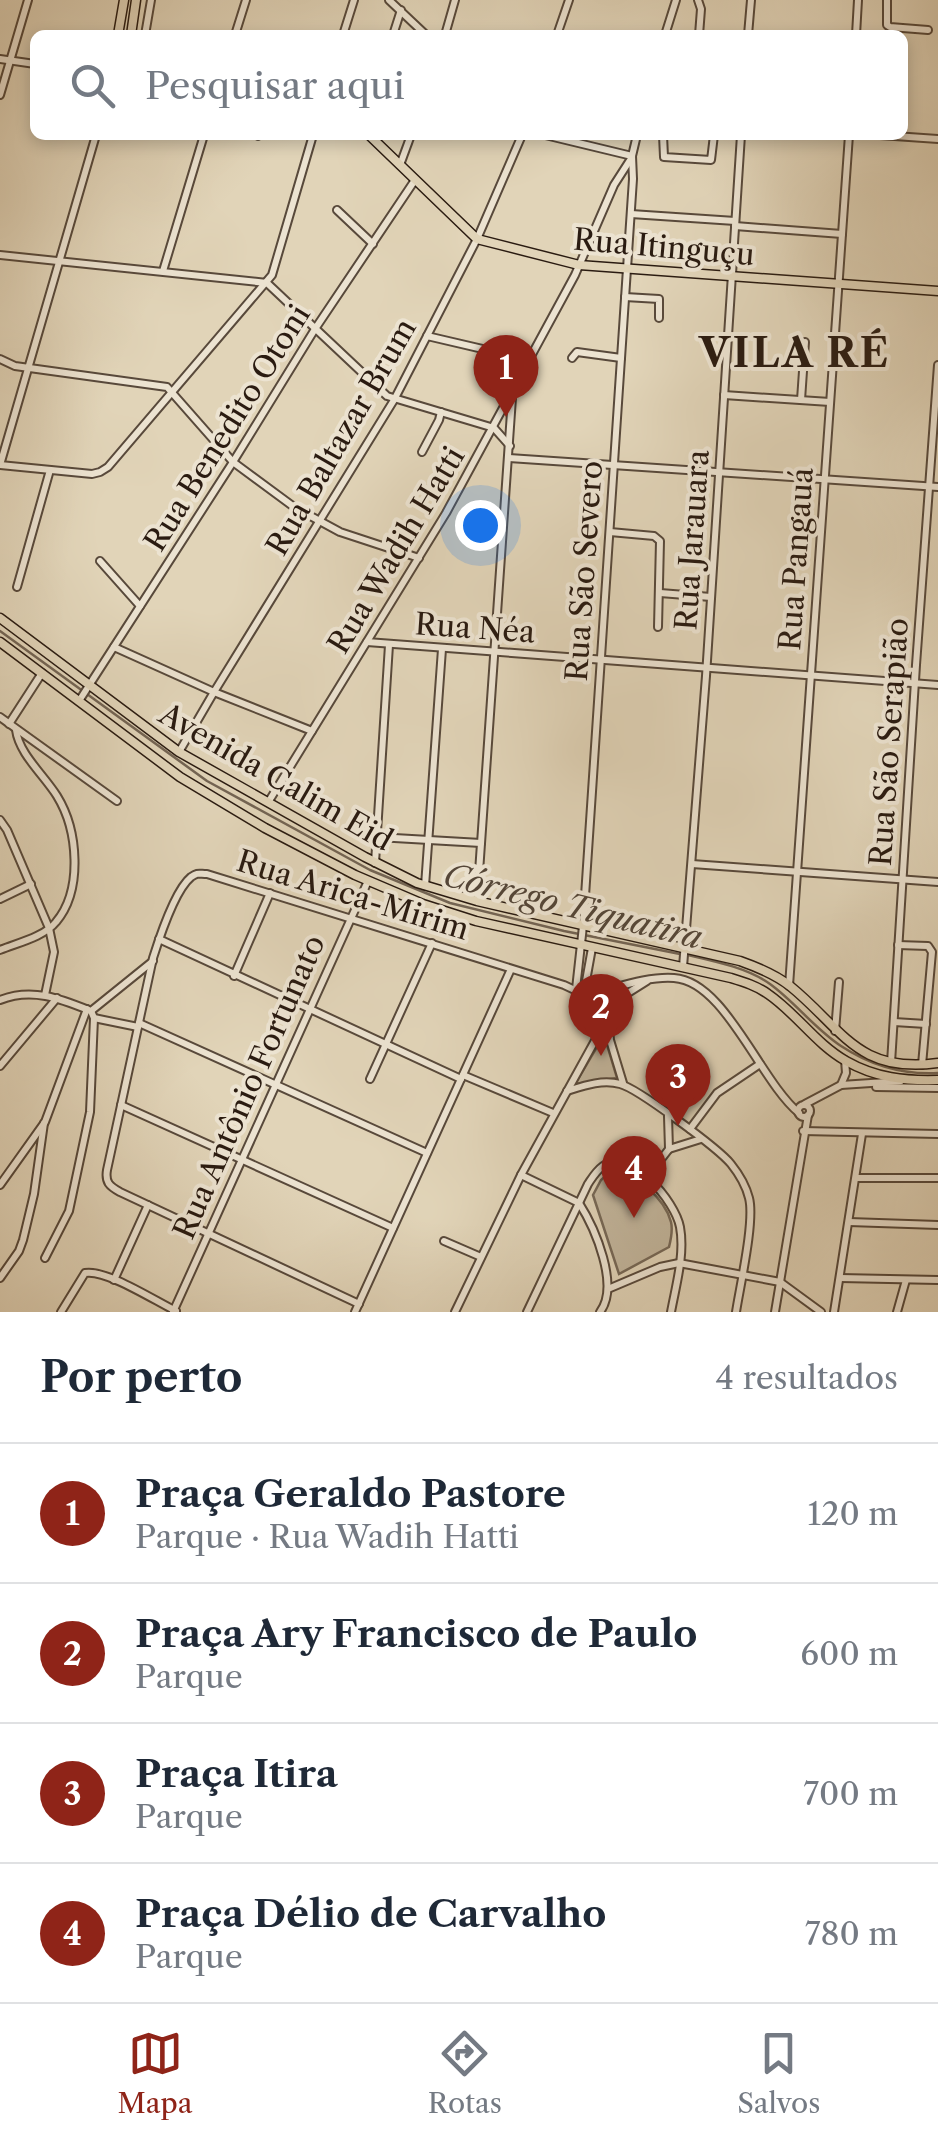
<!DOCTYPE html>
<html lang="pt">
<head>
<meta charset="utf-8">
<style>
	:root { --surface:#fff; --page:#f2f2f3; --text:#1f2937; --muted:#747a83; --line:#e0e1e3; --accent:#8f2418 }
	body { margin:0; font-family:"Libre Caslon Text",serif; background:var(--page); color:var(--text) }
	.you { position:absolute; left:480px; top:525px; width:35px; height:35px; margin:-25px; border:8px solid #fff; border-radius:50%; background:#1a73e8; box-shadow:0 0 0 15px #1a73e833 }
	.badge { display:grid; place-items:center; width:65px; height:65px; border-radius:50%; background:var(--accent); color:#fff; font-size:32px; font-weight:700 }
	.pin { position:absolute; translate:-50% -82px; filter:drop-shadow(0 2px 5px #0008) }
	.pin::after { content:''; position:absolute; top:52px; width:35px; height:30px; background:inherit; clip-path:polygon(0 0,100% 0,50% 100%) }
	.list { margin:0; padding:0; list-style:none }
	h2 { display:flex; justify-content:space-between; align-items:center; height:130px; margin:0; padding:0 40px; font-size:42px }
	h2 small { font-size:32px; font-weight:400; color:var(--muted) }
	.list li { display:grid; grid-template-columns:65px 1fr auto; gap:30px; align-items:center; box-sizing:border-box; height:140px; padding:0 40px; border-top:2px solid var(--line) }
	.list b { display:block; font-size:38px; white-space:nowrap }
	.list p { margin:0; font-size:32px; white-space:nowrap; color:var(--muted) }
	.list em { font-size:32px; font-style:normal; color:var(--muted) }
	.icon { flex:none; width:55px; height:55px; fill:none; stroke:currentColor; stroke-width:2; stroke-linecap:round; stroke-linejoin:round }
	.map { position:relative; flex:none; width:938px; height:1312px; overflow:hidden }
	.search { position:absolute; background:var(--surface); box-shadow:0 5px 15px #0003; left:30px; right:30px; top:30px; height:110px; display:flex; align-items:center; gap:25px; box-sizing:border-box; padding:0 35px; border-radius:15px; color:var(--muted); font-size:38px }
	.sheet { height:690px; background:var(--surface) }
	nav { display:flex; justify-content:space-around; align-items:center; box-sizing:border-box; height:140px; border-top:2px solid var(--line); background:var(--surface); font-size:28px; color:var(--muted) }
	nav a { display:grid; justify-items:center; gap:5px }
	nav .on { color:var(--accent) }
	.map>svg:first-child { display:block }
</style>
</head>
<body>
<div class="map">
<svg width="938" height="1312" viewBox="0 0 938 1312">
	<rect width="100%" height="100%" fill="#e1d4b8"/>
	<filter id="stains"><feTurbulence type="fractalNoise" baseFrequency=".002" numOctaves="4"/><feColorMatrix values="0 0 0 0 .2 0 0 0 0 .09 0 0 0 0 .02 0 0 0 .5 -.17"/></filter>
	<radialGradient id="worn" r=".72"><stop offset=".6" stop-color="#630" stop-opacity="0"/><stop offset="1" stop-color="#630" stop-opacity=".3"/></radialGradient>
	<g fill="#c2b59c" stroke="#766856" stroke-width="2.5">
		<polygon points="604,1035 617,1078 575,1084"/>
		<path d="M610,1172c25,-1 55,27 61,50 2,8 0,17 -2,25l-50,27 -26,-79 8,-15z"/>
	</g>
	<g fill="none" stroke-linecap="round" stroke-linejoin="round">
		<g stroke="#736453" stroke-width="2.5">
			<polyline points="0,631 207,781 370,870 450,903 564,931 680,954"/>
			<path d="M688,955c26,6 60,13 82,29 25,18 45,45 71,62 29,19 62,29 97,27"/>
		</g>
		<g stroke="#58493b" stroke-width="10">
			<g id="minor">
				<polyline points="389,0 426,35"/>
				<polyline points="698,0 701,9 699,35"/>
				<polyline points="887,0 887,25 890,27 928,30"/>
				<polyline points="145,35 151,0"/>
				<polyline points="235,35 246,0"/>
				<polyline points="343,35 354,0"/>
				<polyline points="393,35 401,10"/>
				<polyline points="445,35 455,0"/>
				<polyline points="557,35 569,0"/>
				<polyline points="665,35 676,0"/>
				<polyline points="748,35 751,0"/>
				<polyline points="856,35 858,0"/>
				<polyline points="0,59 35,64"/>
				<polyline points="0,95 28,0"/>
				<polyline points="545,135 632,156"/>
				<polyline points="663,135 664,157 711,160 714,135"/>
				<polyline points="880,135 938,139"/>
				<polyline points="258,136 258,135"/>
				<polyline points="400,165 411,135"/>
				<polyline points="337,210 373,244"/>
				<polyline points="631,214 735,221"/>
				<polyline points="735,226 842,234"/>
				<polyline points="0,255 267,283 387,396 494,428 510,446"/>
				<polyline points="163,271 204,135"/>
				<polyline points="625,297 659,299 659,318"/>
				<polyline points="427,336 530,360"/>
				<polyline points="572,358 577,352 621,358"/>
				<polyline points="0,359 15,366 167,387 233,462 294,507 340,532 419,558"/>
				<polyline points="724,395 830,402"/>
				<polyline points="801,400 805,342"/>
				<polyline points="422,452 439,420 441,412"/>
				<polyline points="509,458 938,487"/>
				<polyline points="0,465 92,474 100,472 108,467 272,275 313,135"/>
				<polyline points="0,465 96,135"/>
				<polyline points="610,532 654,536 660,541 658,627"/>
				<polyline points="100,561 140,606"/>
				<polyline points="17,587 50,470"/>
				<polyline points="660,593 711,597"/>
				<polyline points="367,642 938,685"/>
				<polyline points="114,647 214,692 312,731"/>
				<polyline points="79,701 233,462 315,329 415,180"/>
				<polyline points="0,717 117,801"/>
				<polyline points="9,724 42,673"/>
				<polyline points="179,752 214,692 394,400 477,239 522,135"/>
				<polyline points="269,801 446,513 575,275 614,185 632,157"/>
				<polyline points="0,820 7,830 49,928 54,952 45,995"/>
				<polyline points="377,837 481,843"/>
				<polyline points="375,863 389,645"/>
				<polyline points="692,864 938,882"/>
				<polyline points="425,886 442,649"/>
				<polyline points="0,899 31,884"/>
				<polyline points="477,901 512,398"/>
				<polyline points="159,939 461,1079"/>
				<polyline points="898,945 928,946 932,952 922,1065"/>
				<path d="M0,950c17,-7 44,-13 56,-28 27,-32 22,-92 1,-126 -13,-21 -38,-42 -41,-66"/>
				<polyline points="683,967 706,676 741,135"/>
				<polyline points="234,976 270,893"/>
				<polyline points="789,986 849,135"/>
				<polyline points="576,989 583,926 633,179 632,156 637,135"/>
				<polyline points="584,992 592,948"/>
				<path d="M590,994c26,-6 57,-18 84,-16 51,3 86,103 125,135"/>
				<path d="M0,1000c32,-13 61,-1 91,11l62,-50"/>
				<polyline points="94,1018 138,1027"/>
				<polyline points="608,1018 610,1040 623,1083"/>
				<polyline points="894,1022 926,1024"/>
				<polyline points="139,1023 427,1153"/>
				<polyline points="835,1031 839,982"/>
				<polyline points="891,1063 916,665 938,365"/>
				<polyline points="0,1066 57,998"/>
				<polyline points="463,1075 553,1113"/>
				<polyline points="370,1079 432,943"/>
				<polyline points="841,1085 846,1073 845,1060"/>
				<polyline points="876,1087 938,1088"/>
				<path d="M567,1091c16,-5 35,-12 53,-7 17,4 99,65 111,80 8,10 15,22 18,34 6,23 -9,88 -13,114"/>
				<polyline points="805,1104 841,1085 901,1081"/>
				<circle cx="804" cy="1111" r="6"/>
				<polyline points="121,1105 393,1228"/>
				<polyline points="690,1129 717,1093 760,1064"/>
				<polyline points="803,1131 938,1134"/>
				<polyline points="669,1149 701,1139"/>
				<polyline points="521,1175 579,1203"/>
				<polyline points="648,1176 669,1149 668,1116"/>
				<polyline points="856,1178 938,1178"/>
				<polyline points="0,1185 45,1122 87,1009"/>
				<path d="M579,1203c16,25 41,83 21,109"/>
				<polyline points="849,1222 938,1225"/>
				<polyline points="444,1241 481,1257"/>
				<polyline points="45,1258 69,1211 90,1112 94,1018 91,1011"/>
				<polyline points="0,1278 19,1251 23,1240 34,1194 44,1123"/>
				<polyline points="840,1278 938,1280"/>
				<polyline points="114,1280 148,1205"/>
				<polyline points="608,1289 660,1267 679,1263 780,1282 821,1312"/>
				<path d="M359,1304l-239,-112c-11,-6 -15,-10 -13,-22l46,-212c6,-19 22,-68 38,-81 7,-5 8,-3 16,-3l357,111 49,23"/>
				<path d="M61,1312l24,-39c21,-4 70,28 91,38"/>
				<polyline points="173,1312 368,881"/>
				<polyline points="355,1312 511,969"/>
				<polyline points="455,1312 521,1175 608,1017 620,998 647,981"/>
				<path d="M527,1312l61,-128c4,-6 8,-13 15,-18 29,-17 72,35 77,61 5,27 -4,58 -9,85"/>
				<polyline points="775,1312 808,1115"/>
				<polyline points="834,1312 862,1134"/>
				<polyline points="897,1312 906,1280"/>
			</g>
		</g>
		<g stroke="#2a1b11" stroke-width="11">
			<g id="major">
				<polyline points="118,35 124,0"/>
				<polyline points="131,35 136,0"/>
				<polyline points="369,135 477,239 579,265 938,291"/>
				<path d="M0,618l179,134 186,105 52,26 60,18 263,60c17,6 36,14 50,25 53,43 67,88 148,77"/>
				<path d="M0,642l180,135 85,51 90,47 68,29 53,17 255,57c13,4 26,8 37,16 28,19 48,50 78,67 30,17 59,20 92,19"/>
			</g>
		</g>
		<use href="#minor" stroke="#ece3d1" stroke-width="6"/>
		<use href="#major" stroke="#e1d4b8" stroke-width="8"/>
	</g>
	<g text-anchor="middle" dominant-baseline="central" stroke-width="8" stroke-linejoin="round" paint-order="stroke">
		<g font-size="30" fill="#2a1b11" stroke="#ece3d1">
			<text transform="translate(664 247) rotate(5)">Rua Itinguçu</text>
			<text transform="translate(227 428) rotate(-58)">Rua Benedito Otoni</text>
			<text transform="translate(341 437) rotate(-60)">Rua Baltazar Brum</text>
			<text transform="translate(692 540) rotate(-86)">Rua Jarauara</text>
			<text transform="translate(396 550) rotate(-59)">Rua Wadih Hatti</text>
			<text transform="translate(796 559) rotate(-86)">Rua Pangauá</text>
			<text transform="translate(584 571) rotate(-86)">Rua São Severo</text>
			<text transform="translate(475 628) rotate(4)">Rua Néa</text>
			<text transform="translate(889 742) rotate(-86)">Rua São Serapião</text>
			<text transform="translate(276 777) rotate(30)">Avenida Calim Eid</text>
			<text transform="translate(353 895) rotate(17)">Rua Arica-Mirim</text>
			<text transform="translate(249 1087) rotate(-66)">Rua Antônio Fortunato</text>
		</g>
		<g font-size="32" font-style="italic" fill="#544638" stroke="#ece3d1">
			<text transform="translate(573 906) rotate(14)">Córrego Tiquatira</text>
		</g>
		<g font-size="40" font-weight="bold" letter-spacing="2.5" fill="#2a1b11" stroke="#ece3d1">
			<text x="795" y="352">VILA RÉ</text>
		</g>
	</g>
	<rect width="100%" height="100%" filter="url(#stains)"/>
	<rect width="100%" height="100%" fill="url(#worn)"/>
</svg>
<div class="you"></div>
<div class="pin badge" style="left:506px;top:417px">1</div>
<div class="pin badge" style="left:601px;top:1056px">2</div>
<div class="pin badge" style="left:678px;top:1126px">3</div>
<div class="pin badge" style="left:634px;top:1218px">4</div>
<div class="search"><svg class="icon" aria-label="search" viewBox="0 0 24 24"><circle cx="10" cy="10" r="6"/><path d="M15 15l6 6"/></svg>Pesquisar aqui</div>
</div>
<section class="sheet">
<h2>Por perto<small>4 resultados</small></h2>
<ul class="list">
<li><span class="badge">1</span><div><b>Praça Geraldo Pastore</b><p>Parque · Rua Wadih Hatti</p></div><em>120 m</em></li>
<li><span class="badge">2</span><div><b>Praça Ary Francisco de Paulo</b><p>Parque</p></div><em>600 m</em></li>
<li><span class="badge">3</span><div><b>Praça Itira</b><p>Parque</p></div><em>700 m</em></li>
<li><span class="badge">4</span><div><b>Praça Délio de Carvalho</b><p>Parque</p></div><em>780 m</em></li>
</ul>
</section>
<nav>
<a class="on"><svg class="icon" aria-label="map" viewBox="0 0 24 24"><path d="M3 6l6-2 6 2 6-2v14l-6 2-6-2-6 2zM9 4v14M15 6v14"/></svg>Mapa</a>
<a><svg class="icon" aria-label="directions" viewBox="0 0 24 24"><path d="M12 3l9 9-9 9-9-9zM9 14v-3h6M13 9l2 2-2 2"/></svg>Rotas</a>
<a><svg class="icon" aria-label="saved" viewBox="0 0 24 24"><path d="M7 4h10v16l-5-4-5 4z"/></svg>Salvos</a>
</nav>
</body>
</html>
